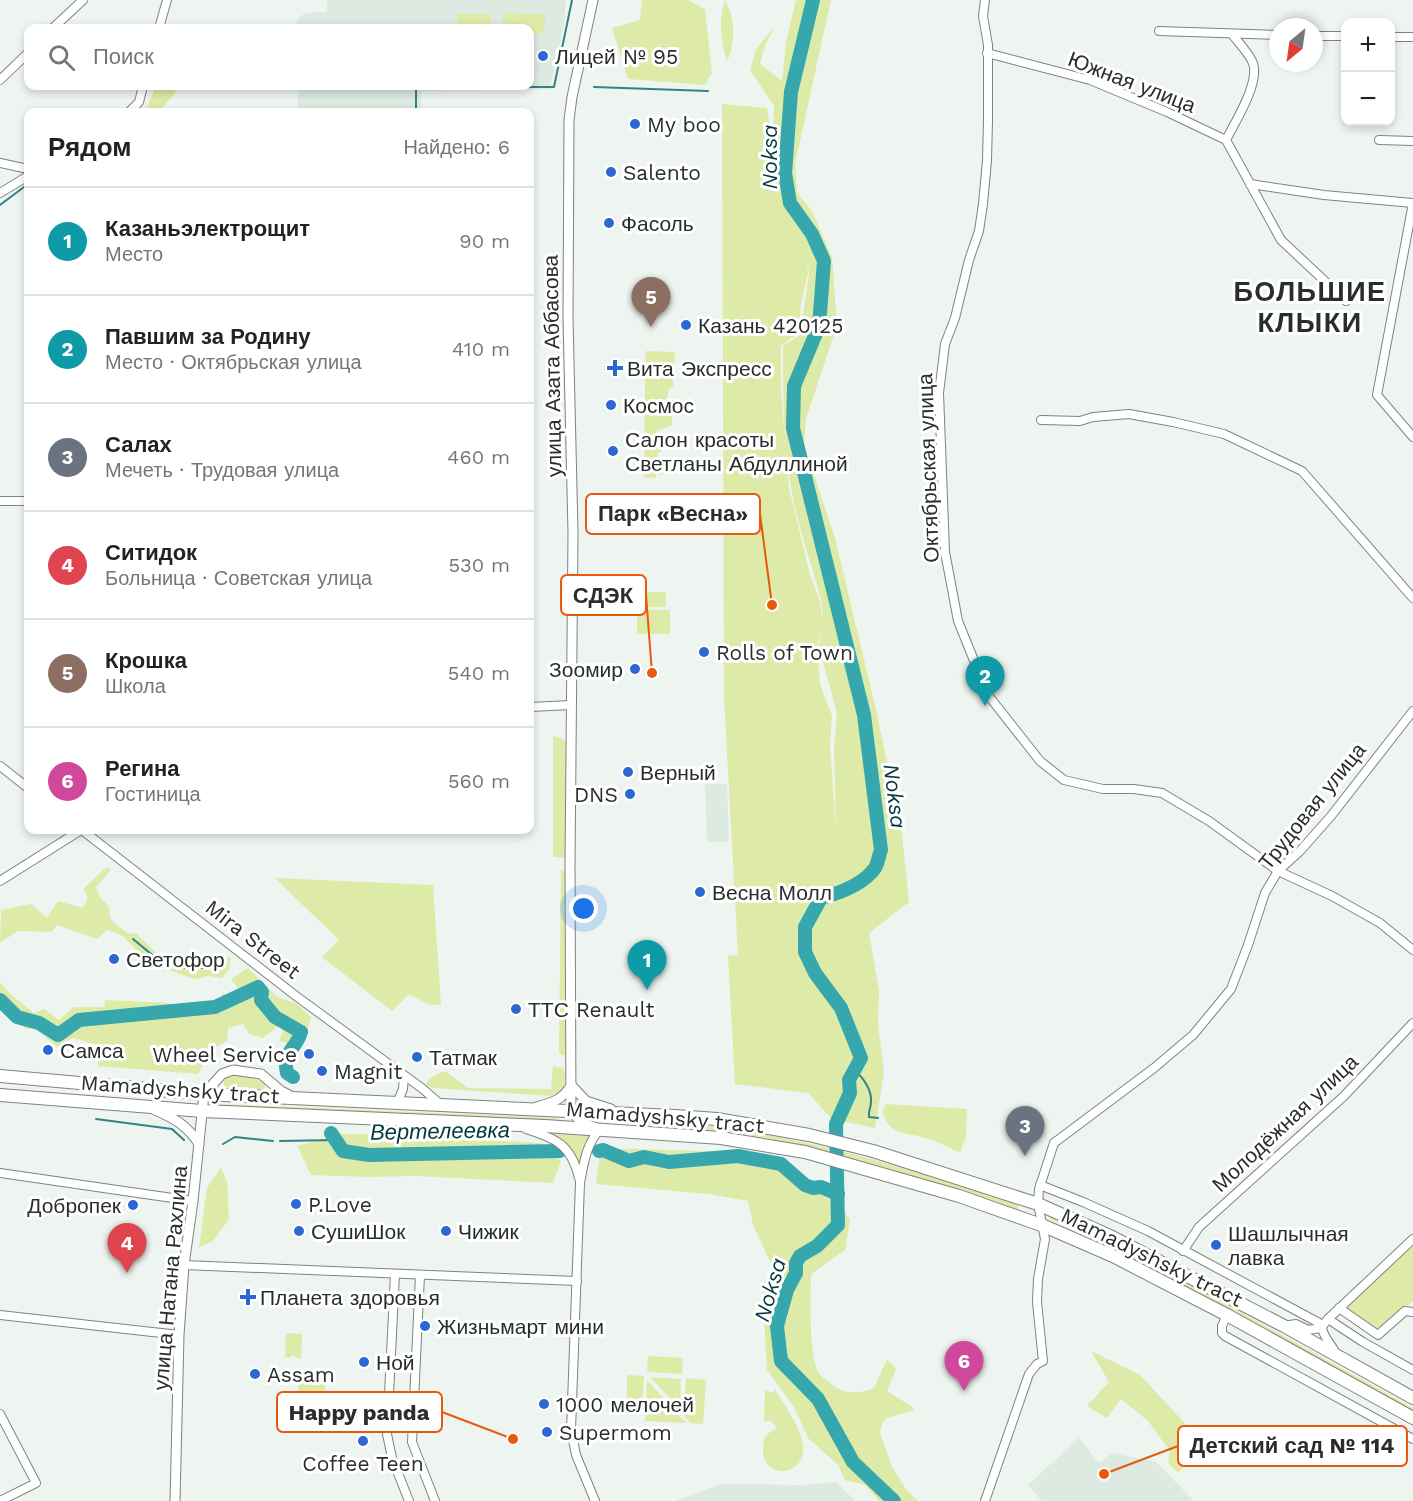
<!DOCTYPE html>
<html lang="ru">
<head>
<meta charset="utf-8">
<style>
	:root { --surface:#fff; --page:#f2f2f2; --text:#222; --muted:#767676; --line:#e0e0e0; --accent:#2e66d4 }
	body { margin:0; font-family:"Work Sans",sans-serif; background:var(--page); color:var(--text) }
	.controls { position:absolute; right:18px; top:18px; display:grid; overflow:hidden; border-radius:12px; box-shadow:0 3px 9px #0003 }
	.controls button { width:54px; height:54px; display:grid; place-items:center; padding:0; border:0; border-bottom:2px solid var(--line); background:var(--surface); color:var(--text); font:30px sans-serif }
	.compass { position:absolute; left:1269px; top:18px; width:54px; height:54px; border-radius:50%; background:var(--surface); box-shadow:0 3px 9px #0003; rotate:209deg }
	.you { position:absolute; left:584px; top:909px; width:21px; height:21px; margin:-15px; border:4px solid #fff; border-radius:50%; background:#1a73e8; box-shadow:0 0 0 9px #1a73e833 }
	.badge { display:grid; place-items:center; width:39px; height:39px; border-radius:50%; background:var(--accent); color:#fff; font-size:20px; font-weight:700 }
	.pin { position:absolute; translate:-50% -50px; filter:drop-shadow(0 2px 3px #0008) }
	.pin::after { content:''; position:absolute; top:32px; width:21px; height:18px; background:inherit; clip-path:polygon(0 0,100% 0,50% 100%) }
	.list { margin:0; padding:0; list-style:none }
	h2 { display:flex; justify-content:space-between; align-items:center; height:78px; margin:0; padding:0 24px; font-size:26px }
	h2 small { font-size:20px; font-weight:400; color:var(--muted) }
	.list li { display:grid; grid-template-columns:39px 1fr auto; gap:18px; align-items:center; box-sizing:border-box; height:108px; padding:0 24px; border-top:2px solid var(--line) }
	.list b { display:block; font-size:22px; white-space:nowrap }
	.list p { margin:0; font-size:20px; white-space:nowrap; color:var(--muted) }
	.list em { font-size:20px; font-style:normal; color:var(--muted) }
	.icon { flex:none; width:33px; height:33px; fill:none; stroke:currentColor; stroke-width:2; stroke-linecap:round; stroke-linejoin:round }
	.map { position:relative; flex:none; width:1413px; height:1501px; overflow:hidden }
	.search { position:absolute; background:var(--surface); box-shadow:0 3px 9px #0003; left:24px; top:24px; width:510px; height:66px; display:flex; align-items:center; gap:15px; box-sizing:border-box; padding:0 21px; border-radius:12px; color:var(--muted); font-size:22px }
	.panel { position:absolute; background:var(--surface); box-shadow:0 3px 9px #0003; left:24px; top:108px; width:510px; height:726px; border-radius:12px }
	.map>svg:first-child { display:block }
</style>
</head>
<body>
<div class="map">
<svg width="1413" height="1501" viewBox="0 0 1413 1501">
	<rect width="100%" height="100%" fill="#eef5f0"/>
	<g fill="#dceae1">
		<polygon points="327,0 566,0 564,24 550,89 421,91 421,112 298,112 298,86 530,86 530,28 297,28 297,19 305,13 327,12"/>
		<polygon points="705,784 727,784 729,842 707,842"/>
		<polygon points="1079,1438 1099,1463 1112,1453 1156,1462 1194,1501 1042,1501 1028,1485"/>
		<polygon points="837,1482 855,1501 675,1501 721,1484 802,1485"/>
	</g>
	<g fill="#ddeaa8" fill-rule="evenodd">
		<polygon points="642,0 688,0 705,9 712,73 705,85 628,79 612,28 640,20"/>
		<path d="M725,0c11,19 10,42 2,62 -6,-22 -9,-40 -2,-62z"/>
		<path d="M796,0h35l-36,164 2,28 15,19 20,46 5,68 -31,94 -2,26 31,93 42,176 25,121 7,67 -40,31 10,58 -1,33 6,49 -9,55 -43,-9 -24,-26 -73,-9 -7,-128 10,-1 -14,-257 -2,-594 45,4 6,37 1,-39 -24,-36 6,-21 20,-24 -11,20 -5,19 22,17 4,-40zM807,256l2,18 -9,61 -17,11c0,47 0,101 9,147 3,17 8,33 12,49 4,15 22,65 18,75l-3,-19 -9,-23 -21,-87 -8,-99v-43l18,-13 2,-30 7,-29zM821,626l-2,22 18,65 -3,36 2,82 -6,-85 2,-30 -12,-32 -3,-34z"/>
		<polygon points="506,13 544,14 545,17 544,33 530,34 530,28 503,28 503,17"/>
		<rect x="457" y="14" width="34" height="14"/>
		<polygon points="156,86 177,86 175,93 159,112 145,112"/>
		<polygon points="646,351 675,352 674,368 645,368"/>
		<polygon points="645,372 667,372 668,376 673,380 674,386 668,390 668,397 663,401 672,407 672,425 656,432 656,438 662,442 662,451 658,453 658,460 668,464 668,472 660,475 656,473 656,478 644,477"/>
		<rect x="640" y="592" width="26" height="15"/>
		<rect x="637" y="610" width="33" height="24"/>
		<path d="M553,736c9,1 11,3 15,11l-1,106 -2,5 -12,-1z"/>
		<polygon points="107,867 111,870 96,887 100,897 109,907 110,918 115,924 128,933 137,934 165,961 181,957 215,962 231,957 229,970 222,978 209,976 194,979 157,966 142,956 123,936 107,930 97,939 57,925 51,932 18,931 0,943 1,910 31,904 47,918 58,901 83,908 88,898 83,889"/>
		<polygon points="561,869 566,873 568,1052 563,1056 559,1053"/>
		<polygon points="275,878 433,885 441,1005 430,1005 409,994 392,1011 322,957 339,940"/>
		<polygon points="248,968 277,997 297,1004 311,1017 305,1039 293,1044 279,1041 283,1030 279,1025 263,1038 249,1034 243,1024 228,1028 227,1041 211,1050 198,1074 98,1066 98,1045 73,1038 57,1047 35,1028 26,1029 0,1010 0,982 9,993 34,1013 44,1009 59,1020 74,1007 104,1007 105,1000 170,1003 171,1009 217,1004 223,993 239,1005 244,996 231,979"/>
		<polygon points="553,1066 563,1068 566,1076 563,1089 551,1096 433,1088 426,1085 428,1080 441,1072 446,1072 468,1088 551,1089"/>
		<polygon points="231,1075 255,1078 265,1084 265,1092 224,1089 224,1080"/>
		<polygon points="216,1104 557,1118 557,1121 216,1108"/>
		<path d="M886,1104l81,5 -1,27 -6,17c-10,-4 -20,-11 -31,-14 -22,-8 -37,0 -47,-27z"/>
		<path d="M593,1118c58,5 119,5 176,17 85,16 168,43 250,70l-2,5c-81,-27 -162,-55 -246,-71 -58,-11 -119,-13 -178,-18z"/>
		<polygon points="341,1134 381,1134 541,1143 561,1161 553,1183 415,1176 368,1177 311,1175 297,1146"/>
		<path d="M549,1134l43,1 -11,30c-11,-20 -16,-20 -32,-31z"/>
		<path d="M601,1148l137,4 53,13 21,25 23,11 15,18 -5,31 -34,24c0,23 -3,85 9,101 3,3 8,6 11,9 13,11 28,10 43,4l13,-29 9,10 -9,22 27,17 -2,3 -26,7 -5,9 -1,6 12,34 15,24 11,10h-39l-14,-16 -20,-5 -7,-15 -30,-27 -14,-31 -27,-37 -5,-86 12,-14 -21,-45 -5,-24 -40,-7 -112,-10z"/>
		<polygon points="221,1167 227,1182 229,1219 213,1241 199,1247 207,1188"/>
		<path d="M1051,1215c124,58 242,127 362,193v5c-120,-67 -238,-136 -363,-194z"/>
		<polygon points="1413,1243 1413,1301 1378,1332 1343,1307"/>
		<polygon points="286,1333 302,1334 301,1358 297,1358 293,1355 289,1358 285,1357"/>
		<polygon points="1091,1351 1140,1375 1205,1445 1178,1473 1168,1463 1170,1451 1148,1421 1121,1399 1107,1418 1087,1406 1109,1382"/>
		<polygon points="648,1356 683,1358 682,1374 647,1372"/>
		<polygon points="627,1375 644,1376 642,1411 627,1411"/>
		<polygon points="650,1377 681,1379 680,1409"/>
		<polygon points="686,1378 706,1380 703,1424 691,1423 684,1416"/>
		<polygon points="301,1379 325,1381 325,1391 322,1393 326,1394 325,1417 317,1417 316,1413 312,1411 308,1413 306,1417 298,1416 299,1393 301,1392 298,1390 298,1382"/>
		<polygon points="647,1380 686,1423 645,1421"/>
		<path d="M765,1390l7,3 3,-3c10,16 25,36 28,55 5,31 -43,38 -40,0 1,-9 7,-14 14,-17l-6,-7h-7z"/>
	</g>
	<g fill="none" stroke-linecap="round" stroke-linejoin="round">
		<g stroke="#328286" stroke-width="2">
			<polyline points="594,87 708,91"/>
			<polyline points="416,112 416,87 554,87 572,0"/>
			<polyline points="0,205 28,184"/>
			<polyline points="133,939 162,963 186,968 219,968"/>
			<path d="M855,1071c9,7 17,20 16,31 0,7 -3,8 -2,15l9,1"/>
			<polyline points="96,1119 172,1129 184,1140"/>
			<polyline points="280,1141 336,1140"/>
			<polyline points="223,1144 235,1137 273,1141"/>
		</g>
		<g stroke="#35a7ad" stroke-width="14">
			<path d="M813,0l-22,92 -6,81 5,30 22,31 12,27 -5,65 -25,60 -1,42 71,287 17,135c-2,5 -3,13 -6,18 -12,17 -35,25 -54,30l-16,29v25l10,21 26,35 20,50 -12,22 1,13 -14,31 2,101 -21,21 -17,10 -4,7v10l-9,17 -10,36 4,35 37,38 35,63 41,39"/>
			<path d="M0,1000l17,17 22,6 19,12 21,-15 136,-13 43,-20 4,5 -1,8 14,17 26,15c-5,18 -19,19 -14,41l6,4"/>
			<polyline points="331,1133 343,1151 369,1155 560,1151"/>
			<polyline points="599,1151 603,1150 629,1161 644,1157 669,1162 738,1156 781,1164 805,1185 813,1188 821,1187 838,1194"/>
		</g>
		<g stroke="#7d847f" stroke-width="10">
			<g id="minor">
				<polyline points="985,0 983,16 988,45 988,121 987,160 983,204 979,231 969,260 955,318 945,344 939,393 945,552 958,621 988,695 1040,761 1064,780 1103,789 1134,789 1162,793 1209,821 1278,871 1332,896 1380,923 1413,950"/>
				<polyline points="53,28 83,0"/>
				<polyline points="159,28 167,0"/>
				<polyline points="1159,31 1278,35"/>
				<polyline points="1314,36 1346,36"/>
				<polyline points="1390,37 1413,37"/>
				<polyline points="987,53 1090,80 1167,112 1226,140"/>
				<polyline points="0,80 28,53"/>
				<polyline points="129,112 139,102 143,86"/>
				<polyline points="1226,140 1281,240 1346,301"/>
				<path d="M1226,140c9,-18 36,-60 26,-79 -5,-10 -14,-19 -20,-27"/>
				<polyline points="1379,140 1413,141"/>
				<polyline points="0,163 28,169"/>
				<polyline points="1250,184 1324,195 1413,203"/>
				<polyline points="0,193 28,176"/>
				<polyline points="1413,203 1377,395 1413,437"/>
				<polyline points="1041,420 1080,421 1093,417 1129,414 1173,422 1224,434 1302,471 1413,598"/>
				<polyline points="0,501 28,501"/>
				<polyline points="530,707 571,705"/>
				<polyline points="0,766 28,788"/>
				<polyline points="82,830 296,996 423,1089 440,1104"/>
				<polyline points="0,881 81,830"/>
				<polyline points="397,1103 403,1089 404,1076"/>
				<path d="M571,1110l7,10 22,9c-14,16 -16,33 -20,54l-9,247 5,25 19,46"/>
				<path d="M526,1129c30,10 45,15 53,49"/>
				<polyline points="0,1173 193,1201"/>
				<polyline points="1040,1185 1083,1202 1148,1231 1323,1325"/>
				<polyline points="1183,1251 1199,1227 1344,1096 1413,1023"/>
				<polyline points="184,1265 577,1281"/>
				<polyline points="395,1274 387,1434 392,1458 409,1501"/>
				<polyline points="420,1275 412,1442 435,1501"/>
				<polyline points="1339,1308 1378,1335 1405,1311 1413,1312"/>
				<polyline points="0,1315 179,1335"/>
				<polyline points="1227,1315 1222,1326 1222,1333 1225,1336 1413,1439"/>
				<polyline points="1328,1319 1363,1342 1413,1370"/>
				<polyline points="1284,1326 1296,1324 1308,1330 1321,1328 1328,1319 1413,1239"/>
				<path d="M1322,1327c1,11 10,17 14,27"/>
				<polyline points="0,1414 36,1483 0,1501"/>
				<polyline points="985,1501 1029,1374 1037,1364 1043,1361 1037,1302 1038,1279 1045,1239 1038,1204 1039,1189 1054,1143 1154,1068 1193,1035 1231,989 1248,945 1265,893 1278,871 1300,851 1331,816 1413,711"/>
			</g>
		</g>
		<g stroke="#7d847f" stroke-width="11">
			<g id="tertiary">
				<path d="M536,1107c15,-4 27,-7 35,-22l15,16 25,8"/>
				<path d="M155,1110c19,8 33,16 44,34"/>
				<polyline points="571,1110 570,865 573,533 568,318 569,120 572,97 593,0"/>
				<polyline points="175,1501 179,1335 184,1265 193,1201 204,1094 222,1074 233,1070 261,1074 281,1091 291,1096"/>
			</g>
		</g>
		<g stroke="#7d847f" stroke-width="14">
			<g id="primary">
				<polyline points="0,1076 204,1094 675,1116 717,1119 809,1135 873,1151 1038,1204 1112,1237 1284,1326 1413,1398"/>
				<polyline points="0,1095 202,1111 545,1126 721,1138 805,1152 959,1196 1044,1226 1113,1256 1227,1315 1413,1418"/>
			</g>
		</g>
		<use href="#minor" stroke="#fff" stroke-width="8"/>
		<use href="#tertiary" stroke="#fff" stroke-width="9"/>
		<use href="#primary" stroke="#fff" stroke-width="12"/>
	</g>
	<g fill="#2e66d4" stroke="#fff" stroke-width="2">
		<circle cx="543" cy="56" r="6"/>
		<circle cx="635" cy="124" r="6"/>
		<circle cx="611" cy="172" r="6"/>
		<circle cx="609" cy="223" r="6"/>
		<circle cx="686" cy="325" r="6"/>
		<path d="M612 359h6v6h6v6h-6v6h-6v-6h-6v-6h6z"/>
		<circle cx="611" cy="405" r="6"/>
		<circle cx="613" cy="451" r="6"/>
		<circle cx="704" cy="652" r="6"/>
		<circle cx="635" cy="669" r="6"/>
		<circle cx="628" cy="772" r="6"/>
		<circle cx="630" cy="794" r="6"/>
		<circle cx="700" cy="892" r="6"/>
		<circle cx="114" cy="959" r="6"/>
		<circle cx="516" cy="1009" r="6"/>
		<circle cx="48" cy="1050" r="6"/>
		<circle cx="309" cy="1054" r="6"/>
		<circle cx="417" cy="1057" r="6"/>
		<circle cx="322" cy="1071" r="6"/>
		<circle cx="296" cy="1204" r="6"/>
		<circle cx="133" cy="1205" r="6"/>
		<circle cx="299" cy="1231" r="6"/>
		<circle cx="446" cy="1231" r="6"/>
		<circle cx="1216" cy="1245" r="6"/>
		<path d="M245 1288h6v6h6v6h-6v6h-6v-6h-6v-6h6z"/>
		<circle cx="425" cy="1326" r="6"/>
		<circle cx="364" cy="1362" r="6"/>
		<circle cx="255" cy="1374" r="6"/>
		<circle cx="544" cy="1404" r="6"/>
		<circle cx="547" cy="1432" r="6"/>
		<circle cx="363" cy="1441" r="6"/>
	</g>
	<g text-anchor="middle" dominant-baseline="central" stroke-width="6" stroke-linejoin="round" paint-order="stroke">
		<g font-size="21" fill="#2a2d2b" stroke="#fff" text-anchor="start">
			<text x="555" y="56">Лицей № 95</text>
			<text x="647" y="124">My boo</text>
			<text x="623" y="172">Salento</text>
			<text x="621" y="223">Фасоль</text>
			<text x="698" y="325">Казань 420125</text>
			<text x="627" y="368">Вита Экспресс</text>
			<text x="623" y="405">Космос</text>
			<text x="625" y="439">Салон красоты<tspan x="625" dy="24">Светланы Абдуллиной</tspan></text>
			<text x="716" y="652">Rolls of Town</text>
			<text x="623" y="669" text-anchor="end">Зоомир</text>
			<text x="640" y="772">Верный</text>
			<text x="618" y="794" text-anchor="end">DNS</text>
			<text x="712" y="892">Весна Молл</text>
			<text x="126" y="959">Светофор</text>
			<text x="528" y="1009">ТТС Renault</text>
			<text x="60" y="1050">Самса</text>
			<text x="297" y="1054" text-anchor="end">Wheel Service</text>
			<text x="429" y="1057">Татмак</text>
			<text x="334" y="1071">Magnit</text>
			<text x="308" y="1204">P.Love</text>
			<text x="121" y="1205" text-anchor="end">Добропек</text>
			<text x="311" y="1231">СушиШок</text>
			<text x="458" y="1231">Чижик</text>
			<text x="1228" y="1233">Шашлычная<tspan x="1228" dy="24">лавка</tspan></text>
			<text x="260" y="1297">Планета здоровья</text>
			<text x="437" y="1326">Жизньмарт мини</text>
			<text x="376" y="1362">Ной</text>
			<text x="267" y="1374">Assam</text>
			<text x="556" y="1404">1000 мелочей</text>
			<text x="559" y="1432">Supermom</text>
			<text x="363" y="1463" text-anchor="middle">Coffee Teen</text>
		</g>
		<g font-size="21" fill="#2a2d2b" stroke="#fff">
			<text transform="translate(1132 82) rotate(21)">Южная улица</text>
			<text transform="translate(552 366) rotate(-91)">улица Азата Аббасова</text>
			<text transform="translate(928 468) rotate(-92)">Октябрьская улица</text>
			<text transform="translate(1312 806) rotate(-51)">Трудовая улица</text>
			<text transform="translate(253 939) rotate(38)">Mira Street</text>
			<text transform="translate(180 1089) rotate(4)">Mamadyshsky tract</text>
			<text transform="translate(665 1117) rotate(5)">Mamadyshsky tract</text>
			<text transform="translate(1285 1123) rotate(-43)">Молодёжная улица</text>
			<text transform="translate(1152 1257) rotate(26)">Mamadyshsky tract</text>
			<text transform="translate(170 1278) rotate(-85)">улица Натана Рахлина</text>
		</g>
		<g font-size="22" font-style="italic" fill="#03393c" stroke="#fff">
			<text transform="translate(769 157) rotate(-90)">Noksa</text>
			<text transform="translate(895 796) rotate(83)">Noksa</text>
			<text transform="translate(440 1131) rotate(-1)">Вертелеевка</text>
			<text transform="translate(770 1290) rotate(-74)">Noksa</text>
		</g>
		<g font-size="27" font-weight="bold" letter-spacing="1.5" fill="#2a2d2b" stroke="#fff">
			<text x="1310" y="292">БОЛЬШИЕ<tspan x="1310" dy="31">КЛЫКИ</tspan></text>
		</g>
	</g>
	<path fill="none" stroke="#e8590c" stroke-width="2" d="M772 605L760 514M652 673L646 595M513 1439L442 1412M1104 1474L1178 1446"/>
	<g fill="#e8590c" stroke="#fff" stroke-width="2">
		<circle cx="772" cy="605" r="6"/>
		<circle cx="652" cy="673" r="6"/>
		<circle cx="513" cy="1439" r="6"/>
		<circle cx="1104" cy="1474" r="6"/>
	</g>
	<g fill="#fff" stroke="#e8590c" stroke-width="2">
		<rect x="586" y="494" width="174" height="40" rx="6"/>
		<rect x="561" y="575" width="85" height="40" rx="6"/>
		<rect x="277" y="1392" width="165" height="40" rx="6"/>
		<rect x="1178" y="1426" width="229" height="40" rx="6"/>
	</g>
	<g font-size="22" text-anchor="middle" font-weight="bold" fill="#2a2d2b">
		<text x="673" y="521">Парк «Весна»</text>
		<text x="603" y="603">СДЭК</text>
		<text x="359" y="1420">Happy panda</text>
		<text x="1292" y="1453">Детский сад № 114</text>
	</g>
</svg>
<div class="controls">
<button>+</button>
<button>−</button>
</div>
<svg class="compass" viewBox="-18 -18 36 36"><path d="M0-13l5 13h-10z" fill="#e53935"/><path d="M0 13l5-13h-10z" fill="#767676"/></svg>
<div class="you"></div>
<div class="pin badge" style="left:647px;top:990px;background:#0f9aa8">1</div>
<div class="pin badge" style="left:985px;top:706px;background:#0f9aa8">2</div>
<div class="pin badge" style="left:1025px;top:1156px;background:#6b7280">3</div>
<div class="pin badge" style="left:127px;top:1273px;background:#e0444e">4</div>
<div class="pin badge" style="left:651px;top:327px;background:#8d6e63">5</div>
<div class="pin badge" style="left:964px;top:1391px;background:#d1479c">6</div>
<div class="search"><svg class="icon" aria-label="search" viewBox="0 0 24 24"><circle cx="10" cy="10" r="6"/><path d="M15 15l6 6"/></svg>Поиск</div>
<section class="panel">
<h2>Рядом<small>Найдено: 6</small></h2>
<ul class="list">
<li><span class="badge" style="background:#0f9aa8">1</span><div><b>Казаньэлектрощит</b><p>Место</p></div><em>90 m</em></li>
<li><span class="badge" style="background:#0f9aa8">2</span><div><b>Павшим за Родину</b><p>Место · Октябрьская улица</p></div><em>410 m</em></li>
<li><span class="badge" style="background:#6b7280">3</span><div><b>Салах</b><p>Мечеть · Трудовая улица</p></div><em>460 m</em></li>
<li><span class="badge" style="background:#e0444e">4</span><div><b>Ситидок</b><p>Больница · Советская улица</p></div><em>530 m</em></li>
<li><span class="badge" style="background:#8d6e63">5</span><div><b>Крошка</b><p>Школа</p></div><em>540 m</em></li>
<li><span class="badge" style="background:#d1479c">6</span><div><b>Регина</b><p>Гостиница</p></div><em>560 m</em></li>
</ul>
</section>
</div>
</body>
</html>
